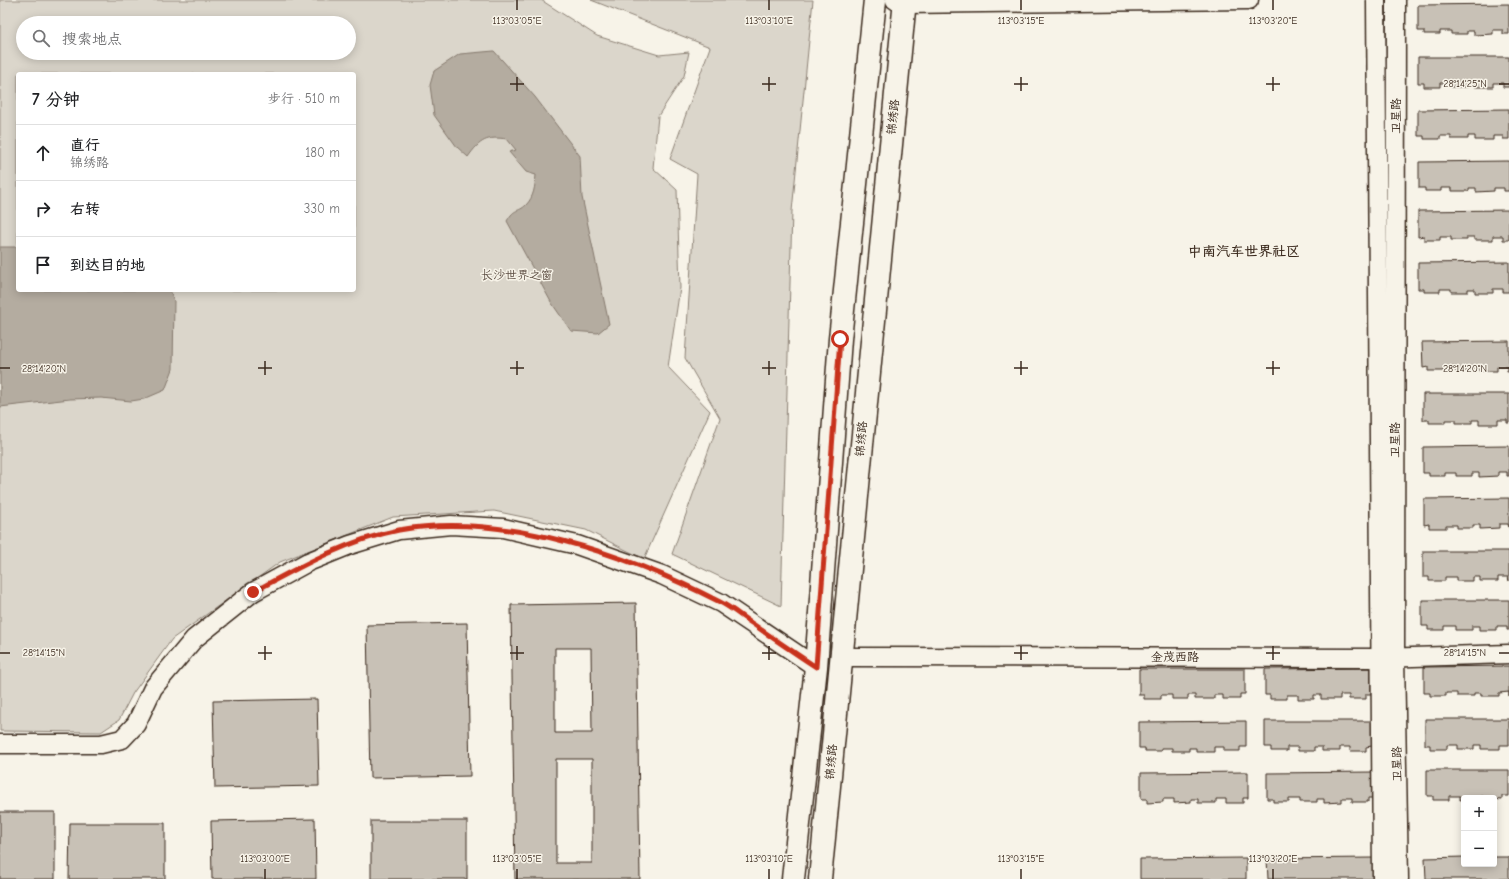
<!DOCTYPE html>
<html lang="zh">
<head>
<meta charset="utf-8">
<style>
	:root { --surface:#fff; --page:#f6f6f6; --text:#202124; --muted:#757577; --line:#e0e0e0 }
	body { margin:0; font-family:"Comic Neue","LXGW WenKai TC",sans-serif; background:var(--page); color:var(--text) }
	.controls { position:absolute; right:12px; bottom:12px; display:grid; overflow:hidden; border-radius:4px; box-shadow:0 2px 10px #0003 }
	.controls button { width:36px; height:36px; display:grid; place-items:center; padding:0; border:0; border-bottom:1px solid var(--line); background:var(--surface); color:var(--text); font:20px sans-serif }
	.stop { position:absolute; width:12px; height:12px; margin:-9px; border:3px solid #c8321e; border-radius:50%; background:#fff }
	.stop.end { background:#c8321e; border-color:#fff; box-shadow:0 1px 4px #0008 }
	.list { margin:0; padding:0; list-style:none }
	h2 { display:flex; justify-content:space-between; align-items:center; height:52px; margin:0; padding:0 16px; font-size:17px }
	h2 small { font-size:13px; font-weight:400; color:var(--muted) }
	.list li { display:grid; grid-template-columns:26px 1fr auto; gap:12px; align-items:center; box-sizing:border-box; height:56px; padding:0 16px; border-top:1px solid var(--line) }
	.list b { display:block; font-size:15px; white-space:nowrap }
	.list p { margin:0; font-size:13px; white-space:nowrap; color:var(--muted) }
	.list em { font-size:13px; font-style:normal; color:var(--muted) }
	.icon { flex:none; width:22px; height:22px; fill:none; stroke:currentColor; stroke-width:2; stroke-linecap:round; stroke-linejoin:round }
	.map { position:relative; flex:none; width:1509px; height:879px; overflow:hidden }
	.search { position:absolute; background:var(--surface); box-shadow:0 2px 10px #0003; left:16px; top:16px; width:340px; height:44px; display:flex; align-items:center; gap:10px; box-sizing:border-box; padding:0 14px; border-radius:22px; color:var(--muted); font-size:15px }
	.panel { position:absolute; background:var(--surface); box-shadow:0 2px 10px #0003; left:16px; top:72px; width:340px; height:220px; border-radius:4px }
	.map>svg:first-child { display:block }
</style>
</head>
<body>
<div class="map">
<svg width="1509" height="879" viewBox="0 0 1509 879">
	<rect width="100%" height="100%" fill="#f7f3e8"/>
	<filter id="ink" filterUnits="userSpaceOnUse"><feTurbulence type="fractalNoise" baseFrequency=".025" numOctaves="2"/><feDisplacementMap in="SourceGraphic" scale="8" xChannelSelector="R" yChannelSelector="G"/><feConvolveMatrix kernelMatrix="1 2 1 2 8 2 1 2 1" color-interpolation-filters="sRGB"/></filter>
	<g filter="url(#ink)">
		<g fill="#dbd6cb" stroke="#8b8074" fill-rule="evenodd">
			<path d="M0,0h541l56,36 62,19 30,-3 -5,24 -26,40 -5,52 24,22 3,98 -12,79 42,44 -66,148 -58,-29 -92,-19 -101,6 -113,45 -108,77 -39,54 -14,27 -18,12 -101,-1zM23,23h326v30h-326zM18,74h336v216h-336z"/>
			<polygon points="591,0 813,0 792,211 781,606 672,554 720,418 685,358 697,174 670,159 710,47"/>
		</g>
		<g fill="#b4aca0" stroke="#84786c">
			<path d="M494,51l41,46 45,59 2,41 27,127 -11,9 -27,-2 -20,-29 -44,-81c8,-14 11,-8 19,-16 8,-8 9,-19 10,-30l-10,-3 -17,-20 7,-2 -9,-11c-20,-3 -27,1 -39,18l-11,-10 -23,-32 -4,-30 4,-14 26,-17z"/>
			<polygon points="0,247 18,247 18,290 170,290 174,301 173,369 165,390 144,399 131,401 101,398 70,399 0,407"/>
		</g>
		<g fill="#c8c1b6" stroke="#3b2a1e" fill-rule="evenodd">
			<polygon points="1509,4 1509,34 1503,34 1503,30 1493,30 1493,34 1474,35 1474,31 1467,31 1467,34 1451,34 1451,31 1440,31 1440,34 1424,34 1424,31 1418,31 1418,5"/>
			<polygon points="1418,57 1509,57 1509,87 1503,87 1503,83 1493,83 1493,87 1475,87 1475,83 1468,83 1468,87 1451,87 1451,83 1440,83 1440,87 1424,87 1424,83 1418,83"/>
			<polygon points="1509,109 1509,139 1503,139 1503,136 1493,136 1493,140 1475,140 1475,136 1468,136 1468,139 1451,139 1451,136 1440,136 1440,139 1424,139 1424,136 1418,136 1418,110"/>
			<polygon points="1509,161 1509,191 1504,191 1504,188 1494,188 1494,191 1476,192 1476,188 1469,188 1469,191 1452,191 1452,188 1441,188 1441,191 1425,191 1425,188 1419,188 1419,162"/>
			<polygon points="1509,210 1509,240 1503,240 1503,236 1493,236 1493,240 1474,240 1474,237 1467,237 1467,240 1451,240 1451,237 1440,237 1440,240 1424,240 1424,236 1418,237 1418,211"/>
			<polygon points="1509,262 1509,292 1503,292 1503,289 1493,289 1493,293 1475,293 1475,289 1468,289 1468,292 1451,292 1451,289 1440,289 1440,292 1424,292 1424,289 1418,289 1418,263"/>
			<polygon points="1509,341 1509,371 1507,371 1507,367 1497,367 1497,371 1479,371 1479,368 1472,368 1472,371 1455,371 1455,367 1444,368 1444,371 1428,371 1428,367 1423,368 1422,342"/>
			<polygon points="1423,394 1509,394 1509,423 1507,423 1507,420 1498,420 1498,424 1479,424 1479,420 1472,420 1472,423 1456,423 1456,420 1445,420 1445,423 1429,423 1429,420 1423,420"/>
			<polygon points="1509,446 1509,476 1507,476 1507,472 1498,472 1498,476 1479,477 1479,473 1472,473 1472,476 1456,476 1456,473 1445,473 1445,476 1429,476 1429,473 1423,473 1423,447"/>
			<polygon points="1509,498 1509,528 1508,524 1499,524 1499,528 1480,529 1480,525 1473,525 1473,528 1457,528 1457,525 1446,525 1446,528 1429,528 1429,524 1424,525 1424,499"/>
			<polygon points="1423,551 1509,551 1509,581 1508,577 1498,577 1498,581 1480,581 1480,577 1473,577 1473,581 1456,581 1456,577 1445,577 1445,581 1429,581 1429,577 1423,577"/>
			<polygon points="1422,600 1509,600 1509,630 1507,630 1507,626 1497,626 1497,630 1479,630 1479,626 1472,626 1472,630 1455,630 1455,626 1444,626 1444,630 1428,630 1428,626 1422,626"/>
			<path d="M636,603l4,276h-125l-4,-274zM555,648h36l1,85h-37zM556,759h36v104h-36z"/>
			<polygon points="467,623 470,776 370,778 367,625"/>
			<polygon points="1509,666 1509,696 1509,692 1499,693 1499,696 1481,696 1481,693 1474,693 1474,696 1457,696 1457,693 1446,693 1446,696 1430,696 1430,693 1424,693 1424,667"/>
			<polygon points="1371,668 1371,694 1366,694 1366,699 1349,699 1349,695 1340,695 1340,699 1321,699 1321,695 1314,695 1314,699 1298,699 1298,695 1287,695 1287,699 1270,699 1270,695 1265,695 1265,669"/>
			<polygon points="1139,669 1245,669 1245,694 1240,694 1240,699 1223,699 1223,695 1214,695 1214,699 1195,699 1195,695 1188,695 1188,699 1172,699 1172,695 1161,695 1161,699 1144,699 1144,695 1139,695"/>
			<polygon points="317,699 319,786 215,788 213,701"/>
			<polygon points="1425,719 1509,719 1509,745 1500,745 1500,749 1481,749 1481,745 1474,745 1474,749 1458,749 1458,745 1447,745 1447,749 1430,749 1430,745 1425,745"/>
			<polygon points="1246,721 1246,747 1240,747 1240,751 1224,751 1224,747 1214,747 1214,752 1196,752 1196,748 1189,748 1189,751 1172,751 1172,748 1161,748 1161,751 1145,751 1145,748 1139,748 1139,722"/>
			<polygon points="1265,721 1372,721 1372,746 1366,747 1366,751 1350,751 1350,747 1340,747 1340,751 1322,751 1322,747 1314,747 1314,751 1298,751 1298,747 1287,747 1287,751 1271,751 1271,747 1265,747"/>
			<polygon points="1427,770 1509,770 1509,796 1502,796 1502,800 1483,798 1483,796 1460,800 1460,796 1449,796 1449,800 1433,800 1433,796 1427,796"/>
			<polygon points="1248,772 1248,798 1243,798 1243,803 1226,803 1226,799 1216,799 1216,803 1198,803 1198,799 1191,799 1191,802 1174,803 1174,799 1163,799 1163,802 1147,803 1147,799 1141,799 1141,773"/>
			<polygon points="1374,772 1374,798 1368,798 1368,802 1352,802 1352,798 1342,798 1342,802 1324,803 1324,799 1317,799 1317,802 1300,802 1300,799 1289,799 1289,802 1273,802 1273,799 1267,799 1267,773"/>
			<rect x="0" y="812" width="55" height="67"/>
			<polygon points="315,819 316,879 212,879 211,821"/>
			<rect x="371" y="821" width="96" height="58"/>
			<polygon points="70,823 165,823 165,879 69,879"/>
			<polygon points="1464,857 1464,864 1494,864 1494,857 1509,857 1509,879 1426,879 1425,858"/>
			<polygon points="1246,858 1246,879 1140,879 1140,859"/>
			<polygon points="1374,858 1374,879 1268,879 1267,859"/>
		</g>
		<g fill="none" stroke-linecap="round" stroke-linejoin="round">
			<g stroke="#3b2a1e" stroke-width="21">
				<g id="minor">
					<polyline points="895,0 904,4 1249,0"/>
					<polyline points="1376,0 1382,879"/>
					<polyline points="1396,0 1395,657 1399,879"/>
					<polyline points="841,657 1381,658 1509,654"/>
					<polyline points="0,744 101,744 122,739 136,724 153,688 194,639 253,592 308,562 350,545 399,530 451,525 503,528 577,545 662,575 721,603 816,667"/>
				</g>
			</g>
			<g stroke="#3b2a1e" stroke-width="25">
				<g id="major">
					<polyline points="793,879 816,667 840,339 875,0"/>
					<polyline points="820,879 905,0"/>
				</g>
			</g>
			<use href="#minor" stroke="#f7f3e8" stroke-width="18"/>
			<use href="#major" stroke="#f7f3e8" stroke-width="22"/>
		</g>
	</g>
	<g fill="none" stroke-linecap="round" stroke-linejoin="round" filter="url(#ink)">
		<path stroke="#c8321e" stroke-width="5" d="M253,592c46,-25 94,-52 146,-62 103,-19 230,25 321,72 12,6 22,15 33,22 21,15 42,29 63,43l24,-328"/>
	</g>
	<path fill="none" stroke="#3b2a1e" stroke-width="1.5" d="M517,0v10M769,0v10M1021,0v10M1273,0v10M517,77v14M769,77v14M1021,77v14M1273,77v14M510,84h14M762,84h14M1014,84h14M1266,84h14M1499,84h10M265,361v14M517,361v14M769,361v14M1021,361v14M1273,361v14M0,368h10M258,368h14M510,368h14M762,368h14M1014,368h14M1266,368h14M1499,368h10M265,646v14M517,646v14M769,646v14M1021,646v14M1273,646v14M0,653h10M258,653h14M510,653h14M762,653h14M1014,653h14M1266,653h14M1499,653h10M265,869v10M517,869v10M769,869v10M1021,869v10M1273,869v10"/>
	<g text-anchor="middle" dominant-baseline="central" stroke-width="3" stroke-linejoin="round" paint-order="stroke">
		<g font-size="12" fill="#3b2a1e" stroke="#f7f3e8">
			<text transform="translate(1396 116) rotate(-90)">卫星路</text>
			<text transform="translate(893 117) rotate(-84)">锦绣路</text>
			<text transform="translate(861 439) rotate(-85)">锦绣路</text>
			<text transform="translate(1395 440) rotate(-90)">卫星路</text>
			<text x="1175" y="657">金茂西路</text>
			<text transform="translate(831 762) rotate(-85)">锦绣路</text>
			<text transform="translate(1397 764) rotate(-91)">卫星路</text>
		</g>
		<g font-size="12" fill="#5b4c41" stroke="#f7f3e8">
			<text x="517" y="275">长沙世界之窗</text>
		</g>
		<g font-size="14" font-weight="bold" fill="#3b2a1e" stroke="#f7f3e8">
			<text x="1244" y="251">中南汽车世界社区</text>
		</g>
	</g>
	<g font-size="10" text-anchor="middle" fill="#3b2a1e" stroke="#f7f3e8" stroke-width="3" stroke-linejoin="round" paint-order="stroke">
		<text x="517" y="24">113°03'05"E</text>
		<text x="769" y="24">113°03'10"E</text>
		<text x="1021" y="24">113°03'15"E</text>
		<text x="1273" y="24">113°03'20"E</text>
		<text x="1465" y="87">28°14'25"N</text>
		<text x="44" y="372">28°14'20"N</text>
		<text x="1465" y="372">28°14'20"N</text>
		<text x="44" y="656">28°14'15"N</text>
		<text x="1465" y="656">28°14'15"N</text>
		<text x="265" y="862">113°03'00"E</text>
		<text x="517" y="862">113°03'05"E</text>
		<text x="769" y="862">113°03'10"E</text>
		<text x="1021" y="862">113°03'15"E</text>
		<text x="1273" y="862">113°03'20"E</text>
	</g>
</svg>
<div class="controls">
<button>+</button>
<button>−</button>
</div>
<div class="stop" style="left:840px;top:339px"></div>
<div class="stop end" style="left:253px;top:592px"></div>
<div class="search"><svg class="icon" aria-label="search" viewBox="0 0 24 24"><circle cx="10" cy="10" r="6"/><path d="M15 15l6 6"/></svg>搜索地点</div>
<section class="panel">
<h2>7 分钟<small>步行 · 510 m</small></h2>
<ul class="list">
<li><svg class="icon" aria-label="ahead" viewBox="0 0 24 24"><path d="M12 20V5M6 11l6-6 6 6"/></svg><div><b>直行</b><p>锦绣路</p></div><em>180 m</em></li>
<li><svg class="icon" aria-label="right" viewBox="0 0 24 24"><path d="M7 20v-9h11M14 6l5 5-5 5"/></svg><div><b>右转</b></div><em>330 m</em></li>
<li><svg class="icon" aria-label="arrive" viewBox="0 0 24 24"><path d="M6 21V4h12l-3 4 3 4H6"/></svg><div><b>到达目的地</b></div></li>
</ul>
</section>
</div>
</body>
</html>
